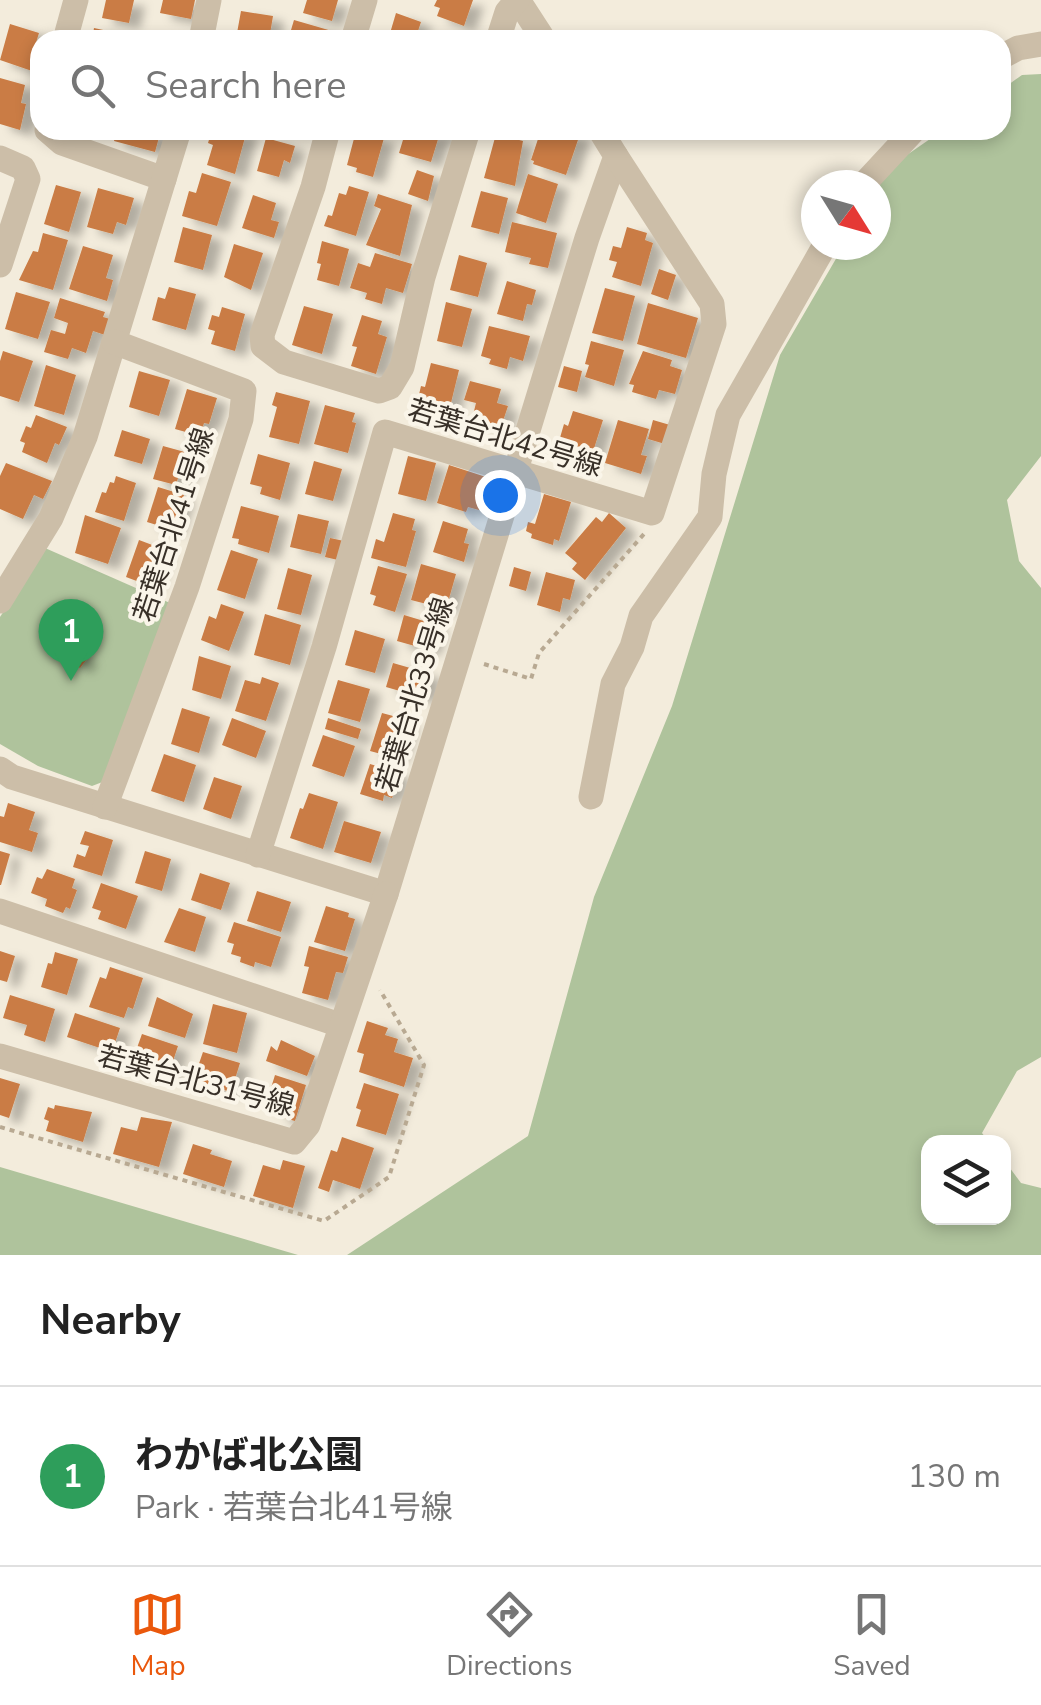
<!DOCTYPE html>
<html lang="en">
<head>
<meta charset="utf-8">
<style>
	:root { --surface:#fff; --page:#f2f2f2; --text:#222; --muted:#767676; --line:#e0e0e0; --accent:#ea580c }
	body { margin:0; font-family:"Nunito Sans","Noto Sans JP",sans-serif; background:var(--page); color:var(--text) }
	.controls { position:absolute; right:30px; bottom:30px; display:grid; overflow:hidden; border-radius:20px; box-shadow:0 5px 15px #0003 }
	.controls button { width:90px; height:90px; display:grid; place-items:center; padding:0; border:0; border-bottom:2px solid var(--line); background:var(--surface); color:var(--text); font:50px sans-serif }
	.compass { position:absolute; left:801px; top:170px; width:90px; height:90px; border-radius:50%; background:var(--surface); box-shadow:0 5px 15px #0003; rotate:127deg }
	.you { position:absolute; left:500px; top:495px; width:35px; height:35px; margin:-25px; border:8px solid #fff; border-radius:50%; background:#1a73e8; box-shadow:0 0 0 15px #1a73e833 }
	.badge { display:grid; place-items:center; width:65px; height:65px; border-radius:50%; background:var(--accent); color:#fff; font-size:32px; font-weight:700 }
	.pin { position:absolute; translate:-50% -82px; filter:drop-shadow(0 2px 5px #0008) }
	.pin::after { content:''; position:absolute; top:52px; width:35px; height:30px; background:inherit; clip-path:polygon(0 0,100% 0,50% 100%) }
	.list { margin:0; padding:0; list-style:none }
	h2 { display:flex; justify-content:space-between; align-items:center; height:130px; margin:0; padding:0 40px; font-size:42px }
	h2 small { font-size:32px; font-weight:400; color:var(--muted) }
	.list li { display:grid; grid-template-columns:65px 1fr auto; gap:30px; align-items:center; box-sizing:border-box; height:180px; padding:0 40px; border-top:2px solid var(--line) }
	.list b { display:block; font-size:38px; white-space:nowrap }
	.list p { margin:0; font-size:32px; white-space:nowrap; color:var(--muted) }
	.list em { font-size:32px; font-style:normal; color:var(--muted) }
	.icon { flex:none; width:55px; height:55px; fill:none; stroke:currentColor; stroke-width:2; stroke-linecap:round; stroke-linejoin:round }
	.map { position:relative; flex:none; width:1041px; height:1255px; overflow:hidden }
	.search { position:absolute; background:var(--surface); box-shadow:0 5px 15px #0003; left:30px; right:30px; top:30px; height:110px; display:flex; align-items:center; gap:25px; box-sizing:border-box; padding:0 35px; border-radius:30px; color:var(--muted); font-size:38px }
	.sheet { height:310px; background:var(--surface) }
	nav { display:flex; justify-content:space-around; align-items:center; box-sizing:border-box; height:140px; border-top:2px solid var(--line); background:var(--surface); font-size:28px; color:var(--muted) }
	nav a { display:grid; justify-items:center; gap:5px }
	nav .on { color:var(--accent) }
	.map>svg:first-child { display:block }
</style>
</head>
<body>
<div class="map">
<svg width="1041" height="1255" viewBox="0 0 1041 1255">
	<defs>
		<filter id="shadow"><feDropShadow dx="11" dy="6" stdDeviation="5" flood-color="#0004"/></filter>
	</defs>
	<rect width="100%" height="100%" fill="#f3ecdc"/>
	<g fill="#afc39c">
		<polygon points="1041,74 1041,456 1007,500 1019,561 1041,588 1041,1057 1017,1071 982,1133 989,1142 928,1142 928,1218 1004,1218 1004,1160 1021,1183 1041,1188 1041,1255 347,1255 528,1136 594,897 672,706 780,355 844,245 876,245 876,189 888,168 943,130 1001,130 1001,90 1022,75"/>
		<polygon points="45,548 170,603 105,781 92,786 38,766 0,744 0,617"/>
		<polygon points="0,1167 298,1255 0,1255"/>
	</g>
	<g fill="#ca7c44" filter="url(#shadow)">
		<polygon points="106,0 134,0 129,23 102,18"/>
		<polygon points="163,0 195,0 191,19 160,13"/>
		<polygon points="307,0 338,0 332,21 303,13"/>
		<polygon points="437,0 473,0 464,26 437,16 440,8 434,6"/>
		<polygon points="241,11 273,16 269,40 240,40 241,33 237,33"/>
		<polygon points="396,13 421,22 415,40 388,40"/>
		<polygon points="294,20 332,31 329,40 288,40"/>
		<polygon points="10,24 39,33 34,49 39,50 32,71 0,60"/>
		<polygon points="94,28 131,36 130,40 92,40"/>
		<polygon points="0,78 25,85 21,103 26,104 20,130 0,124"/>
		<polygon points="117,130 161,130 155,152 114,141"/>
		<polygon points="212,130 247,130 235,174 207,165 213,145 208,143"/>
		<polygon points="406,130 447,130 445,138 439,136 431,162 399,153"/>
		<polygon points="547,130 580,134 566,175 533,164 534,161 531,160 539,136 544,138"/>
		<polygon points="356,131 384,138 373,177 356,172 357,168 347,165"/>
		<polygon points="496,134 523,141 515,186 484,178"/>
		<polygon points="266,138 295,146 290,163 284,160 279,177 257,171"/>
		<polygon points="417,170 434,176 428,201 408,194"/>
		<polygon points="202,173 231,182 217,226 182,216 189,191 196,193"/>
		<polygon points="528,174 558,184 546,223 516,213"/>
		<polygon points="56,185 81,192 69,232 44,224"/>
		<polygon points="349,186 369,192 356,236 324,226 328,215 332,216 339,193 346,195"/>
		<polygon points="98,188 134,198 126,225 117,222 113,234 87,227"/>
		<polygon points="481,191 508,198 499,234 471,227"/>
		<polygon points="378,194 412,205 400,256 366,245 381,209 374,206"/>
		<polygon points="253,195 276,203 271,220 279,222 274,238 242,228"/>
		<polygon points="512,222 557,233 548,268 529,264 531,258 505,252"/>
		<polygon points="183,227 212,235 203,270 174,262"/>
		<polygon points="627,227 647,233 645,240 653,243 641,286 612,277 617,262 609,260 613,246 621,248"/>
		<polygon points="43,233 68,240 53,290 19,280 33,251 38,252"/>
		<polygon points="322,241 349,249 339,286 317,280 321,264 317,263"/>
		<polygon points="234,244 263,253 251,290 224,277"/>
		<polygon points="83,246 113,255 106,278 113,280 107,301 69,289"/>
		<polygon points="375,253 412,264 403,293 386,288 382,304 365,299 367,293 350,288 358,263 370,267"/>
		<polygon points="459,255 487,263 478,297 450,290"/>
		<polygon points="659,269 676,275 668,300 651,294"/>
		<polygon points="507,281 536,290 532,305 527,304 523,321 497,314"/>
		<polygon points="169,287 196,294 186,330 152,320 158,297 165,299"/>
		<polygon points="605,288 635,296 623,341 592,333"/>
		<polygon points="16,292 50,302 38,339 5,329"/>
		<polygon points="60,298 105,312 103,317 110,319 105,335 93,331 86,353 72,348 68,359 44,352 51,330 65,334 68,323 54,318"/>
		<polygon points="446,302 472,309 462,347 437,341"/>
		<polygon points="648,303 698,318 686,358 637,344"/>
		<polygon points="304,306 333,314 322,354 292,345"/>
		<polygon points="222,307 245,314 235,351 211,344 215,331 208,329 212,315 219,317"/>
		<polygon points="362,315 382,321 378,334 387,337 376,374 351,366 357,347 352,346"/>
		<polygon points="489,326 530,336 523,361 510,357 507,369 489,364 491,359 481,356"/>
		<polygon points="591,341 624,350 614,386 585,377 589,365 585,364"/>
		<polygon points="3,351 33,361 19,402 0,396 0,361"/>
		<polygon points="643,351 672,360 670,366 682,370 675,394 659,390 656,399 632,392 634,385 629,384"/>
		<polygon points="431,363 459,370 449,411 417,403 421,386 425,387"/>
		<polygon points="46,365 76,375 64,415 34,406"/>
		<polygon points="564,366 582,371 577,392 558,387"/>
		<polygon points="139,371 170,380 159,416 129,407"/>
		<polygon points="470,381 501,389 497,403 508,406 501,427 472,419 476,403 464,400"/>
		<polygon points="187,389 217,398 209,424 204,423 200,436 175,429"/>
		<polygon points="276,392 310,401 299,444 269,437 277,407 272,405"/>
		<polygon points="325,405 355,413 352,422 356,423 348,453 314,444"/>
		<polygon points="573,411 603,420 591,458 557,448 564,424 568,426"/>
		<polygon points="36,415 67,427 59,445 55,443 47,463 22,452 25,443 20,441 26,426 31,428"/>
		<polygon points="618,420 649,429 641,455 647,456 641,474 605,463"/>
		<polygon points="653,420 670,425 665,444 648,439"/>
		<polygon points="122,430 150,439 142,464 114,456"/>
		<polygon points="163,446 192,454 186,476 179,474 176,485 153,479"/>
		<polygon points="258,454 290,463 280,500 260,494 262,487 250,484"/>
		<polygon points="408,456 436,463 426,501 398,494"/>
		<polygon points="314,461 342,469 333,501 305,494"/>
		<polygon points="6,463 52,481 43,499 34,495 23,519 0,509 0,476"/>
		<polygon points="449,465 489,478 479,510 468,507 466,512 437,503"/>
		<polygon points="116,476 136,483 124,521 95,512 102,492 106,493 110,482 114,483"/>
		<polygon points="158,487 184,495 173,530 147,522"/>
		<polygon points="544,494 571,502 559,541 554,539 553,545 531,538 532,534 526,531 528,522 535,524"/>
		<polygon points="241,506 279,516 269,553 238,544 239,539 232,538"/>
		<polygon points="393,513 415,519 412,530 416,531 406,567 371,558 376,539 384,542"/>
		<polygon points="609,513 626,528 585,580 572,569 577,563 565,553 596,517 602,522"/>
		<polygon points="298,514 329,521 321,554 290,547"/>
		<polygon points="85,515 121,528 108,564 75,553"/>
		<polygon points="443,521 468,529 464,543 469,544 464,562 433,552"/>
		<polygon points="330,538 344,541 338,560 325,557"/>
		<polygon points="139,540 163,549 150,586 126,577"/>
		<polygon points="231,550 258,559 245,599 217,590"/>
		<polygon points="421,564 456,574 446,609 411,600"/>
		<polygon points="378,566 407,574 395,612 373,605 376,596 370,594"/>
		<polygon points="514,567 531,572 526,591 509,586"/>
		<polygon points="288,568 312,575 301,615 277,609"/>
		<polygon points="546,572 575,580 570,600 563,598 560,612 537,605"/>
		<polygon points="221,604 244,612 229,651 201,640 209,616 216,619"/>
		<polygon points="265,614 301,625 290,665 254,655"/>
		<polygon points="404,615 437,625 429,650 397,641"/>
		<polygon points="355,630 385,639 375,673 345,665"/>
		<polygon points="73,648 87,659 80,668 66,657"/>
		<polygon points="199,656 231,666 221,699 192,690"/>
		<polygon points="393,663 431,674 424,698 386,687"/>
		<polygon points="262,677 279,683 266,721 235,711 245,680 260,684"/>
		<polygon points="338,680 370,689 360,722 328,713"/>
		<polygon points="182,708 210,717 199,753 171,744"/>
		<polygon points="382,713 408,720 396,758 370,751"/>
		<polygon points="232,718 266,731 256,758 222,745"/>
		<polygon points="328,718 361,729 358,739 325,729"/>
		<polygon points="323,735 355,746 344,777 312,766"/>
		<polygon points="164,754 196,765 184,802 151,791"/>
		<polygon points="370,764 400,773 392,798 384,795 383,801 360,794"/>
		<polygon points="214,777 242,786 231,819 203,809"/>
		<polygon points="309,793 338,802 323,849 290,838 300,808 303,809"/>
		<polygon points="8,803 35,812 29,830 38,833 32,852 0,842 0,816 4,817"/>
		<polygon points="344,821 381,832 371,863 334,852"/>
		<polygon points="85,831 113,840 102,876 73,867 77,854 85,857 89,846 80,844"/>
		<polygon points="0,851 10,854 1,885 0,885"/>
		<polygon points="145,851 171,859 162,891 135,883"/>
		<polygon points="47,869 75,879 72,888 77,890 70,909 66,907 63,913 45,906 47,899 31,893 37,877 42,879"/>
		<polygon points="200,873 230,883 221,910 191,900"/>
		<polygon points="101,883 138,896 126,929 98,919 101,911 92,908"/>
		<polygon points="257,891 291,902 281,932 247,921"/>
		<polygon points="326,906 349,913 348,917 355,919 345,951 314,942"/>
		<polygon points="179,908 206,917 195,952 164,942"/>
		<polygon points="234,922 281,937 271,967 255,962 254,967 240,962 241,957 231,954 234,944 227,942"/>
		<polygon points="309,946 348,957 343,973 336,972 328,1000 302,993 309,967 304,966"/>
		<polygon points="0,951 15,956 7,982 0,980"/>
		<polygon points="55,952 78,959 67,995 41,987 48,963 52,964"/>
		<polygon points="110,967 143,978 133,1009 128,1007 124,1018 89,1007 100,977 106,979"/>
		<polygon points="10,995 55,1009 45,1042 24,1035 27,1025 3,1018"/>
		<polygon points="157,997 193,1014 185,1038 148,1026"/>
		<polygon points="213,1004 247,1013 237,1053 203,1044"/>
		<polygon points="75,1013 120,1028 112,1052 67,1037"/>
		<polygon points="367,1021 388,1028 385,1035 398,1039 394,1052 413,1058 404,1087 359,1072 364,1054 357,1052"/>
		<polygon points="142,1034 178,1046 168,1076 133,1059"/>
		<polygon points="281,1040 315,1056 307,1076 266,1061 271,1046 277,1051"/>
		<polygon points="203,1052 240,1063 231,1092 193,1081"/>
		<polygon points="275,1075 306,1085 295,1121 277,1116 280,1108 266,1104"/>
		<polygon points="0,1078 20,1084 9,1118 0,1115"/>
		<polygon points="364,1083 399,1094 386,1135 356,1126 361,1110 356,1108"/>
		<polygon points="55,1105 92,1112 83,1142 46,1131 49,1121 44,1119 48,1107 54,1109"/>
		<polygon points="141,1117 172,1122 159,1167 113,1154 121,1127 137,1131"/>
		<polygon points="342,1137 374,1148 360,1189 333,1180 329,1192 318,1188 331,1150 337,1152"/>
		<polygon points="193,1144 212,1150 210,1154 232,1161 224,1187 183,1174"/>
		<polygon points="283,1160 305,1166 293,1208 253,1196 263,1165 280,1170"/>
	</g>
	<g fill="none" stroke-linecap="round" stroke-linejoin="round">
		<g stroke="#b8a992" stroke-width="4" stroke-dasharray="5 5" stroke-linecap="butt">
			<polyline points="484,664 531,679 539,653 644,534"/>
			<polyline points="0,1127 324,1221 389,1177 424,1065 380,990"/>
		</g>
		<g stroke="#ccbea8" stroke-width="25">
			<polyline points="518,0 544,40"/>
			<polyline points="65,40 76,0"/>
			<polyline points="201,40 209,0"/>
			<polyline points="353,40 365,0"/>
			<polyline points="498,40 507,12 517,0"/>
			<polyline points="1001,57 1018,48 1041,44"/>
			<polyline points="47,130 62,143 164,179"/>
			<polyline points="328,130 313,187 262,335 263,346 284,362 379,391 390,387 402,367 423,277 468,130"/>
			<polyline points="0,158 23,168 28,179 0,265"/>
			<polyline points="863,185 914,130"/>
			<polyline points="0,601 51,518 85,437 179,130"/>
			<polyline points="0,769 12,777 386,894 587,238 616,156 600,130"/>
			<polyline points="591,797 613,684 632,647 641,616 710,517 714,474 728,415 825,245"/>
			<polyline points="105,807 187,587 241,419 244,391 114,342"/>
			<polyline points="258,855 324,647 385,432 652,513 714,324 712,304 616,156"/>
			<polyline points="0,911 340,1025"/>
			<polyline points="0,1056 294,1142 308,1125 386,894"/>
		</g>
	</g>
	<g text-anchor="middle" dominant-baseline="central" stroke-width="8" stroke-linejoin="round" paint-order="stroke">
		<g font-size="28" fill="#383028" stroke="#faf5e9">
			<text transform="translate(505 438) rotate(17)">若葉台北42号線</text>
			<text transform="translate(174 525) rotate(-72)">若葉台北41号線</text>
			<text transform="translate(415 695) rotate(-73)">若葉台北33号線</text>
			<text transform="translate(196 1081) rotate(15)">若葉台北31号線</text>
		</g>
	</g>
</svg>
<div class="controls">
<button><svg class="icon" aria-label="layers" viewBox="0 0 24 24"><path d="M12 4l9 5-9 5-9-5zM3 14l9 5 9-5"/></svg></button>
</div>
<svg class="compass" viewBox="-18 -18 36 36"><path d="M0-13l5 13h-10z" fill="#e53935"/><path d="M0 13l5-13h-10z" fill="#767676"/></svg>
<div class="you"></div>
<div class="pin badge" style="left:71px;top:681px;background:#2e9e5b">1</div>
<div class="search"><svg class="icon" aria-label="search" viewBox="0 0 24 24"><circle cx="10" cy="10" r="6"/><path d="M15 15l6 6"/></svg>Search here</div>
</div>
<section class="sheet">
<h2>Nearby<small></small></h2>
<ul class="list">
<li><span class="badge" style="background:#2e9e5b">1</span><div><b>わかば北公園</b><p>Park · 若葉台北41号線</p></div><em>130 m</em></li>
</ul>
</section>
<nav>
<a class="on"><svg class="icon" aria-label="map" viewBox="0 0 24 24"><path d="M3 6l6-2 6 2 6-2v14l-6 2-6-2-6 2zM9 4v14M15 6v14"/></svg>Map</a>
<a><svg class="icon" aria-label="directions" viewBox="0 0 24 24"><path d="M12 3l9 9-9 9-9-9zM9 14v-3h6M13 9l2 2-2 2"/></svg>Directions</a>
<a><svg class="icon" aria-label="saved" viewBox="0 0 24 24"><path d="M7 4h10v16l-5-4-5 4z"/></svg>Saved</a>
</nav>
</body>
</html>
